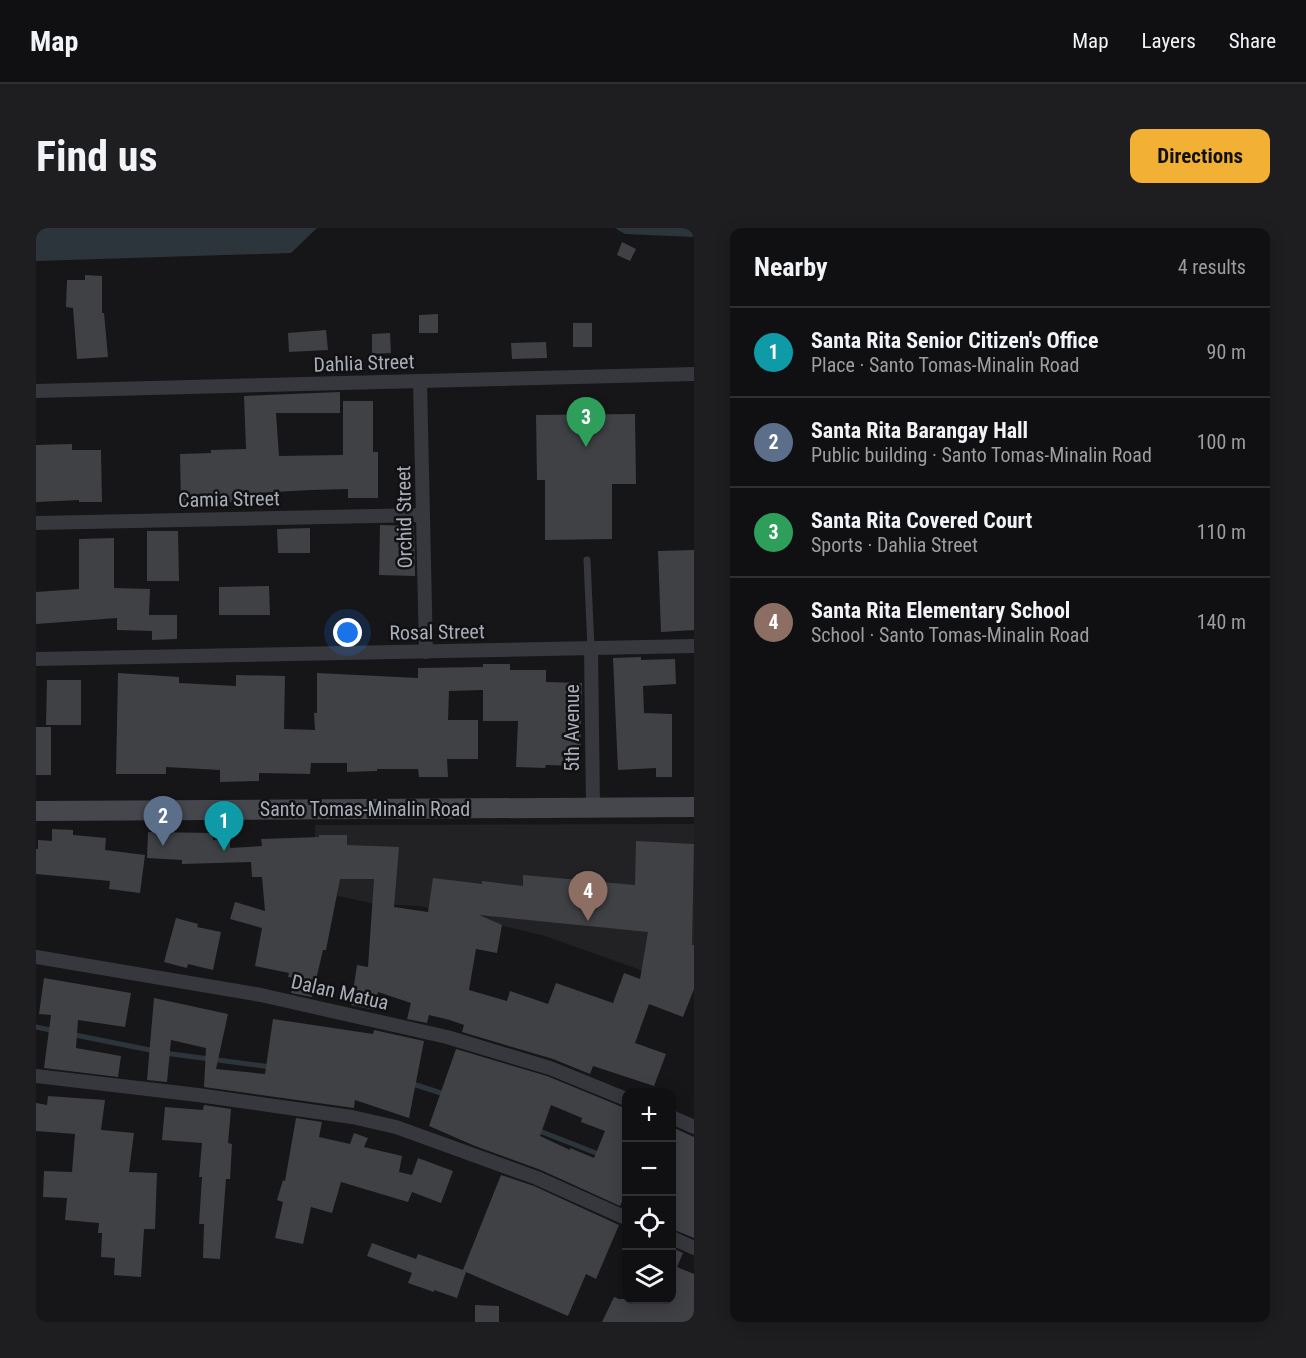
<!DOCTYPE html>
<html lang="en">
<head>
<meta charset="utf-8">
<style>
	:root { --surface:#101012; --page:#1e1e20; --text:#f1f3f6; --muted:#9c9d9f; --line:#303032; --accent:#f2b134 }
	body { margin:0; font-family:"Roboto Condensed",sans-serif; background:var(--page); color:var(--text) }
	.controls { position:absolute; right:18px; bottom:18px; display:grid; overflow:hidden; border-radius:12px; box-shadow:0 3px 15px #0003 }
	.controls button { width:54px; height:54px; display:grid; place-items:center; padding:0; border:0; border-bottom:2px solid var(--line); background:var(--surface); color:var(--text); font:30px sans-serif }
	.you { position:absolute; left:312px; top:405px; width:21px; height:21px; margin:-15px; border:4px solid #fff; border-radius:50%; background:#1a73e8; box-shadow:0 0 0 9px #1a73e833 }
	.badge { display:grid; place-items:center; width:39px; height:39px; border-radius:50%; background:var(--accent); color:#fff; font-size:20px; font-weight:700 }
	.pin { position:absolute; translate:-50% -50px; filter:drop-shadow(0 2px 3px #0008) }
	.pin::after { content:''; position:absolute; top:32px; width:21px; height:18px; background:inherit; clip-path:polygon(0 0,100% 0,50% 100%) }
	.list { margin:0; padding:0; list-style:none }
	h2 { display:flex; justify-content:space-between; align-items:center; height:78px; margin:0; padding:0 24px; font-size:26px }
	h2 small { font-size:20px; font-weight:400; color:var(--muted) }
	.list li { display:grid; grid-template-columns:39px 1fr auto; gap:18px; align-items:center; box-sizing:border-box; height:90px; padding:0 24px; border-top:2px solid var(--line) }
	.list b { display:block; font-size:22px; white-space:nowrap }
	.list p { margin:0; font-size:20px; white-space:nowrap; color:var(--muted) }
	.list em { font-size:20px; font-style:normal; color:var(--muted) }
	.icon { flex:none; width:33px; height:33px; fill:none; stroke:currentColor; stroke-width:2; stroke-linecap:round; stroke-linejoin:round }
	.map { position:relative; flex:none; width:658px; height:1094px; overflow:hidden; border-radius:12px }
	header { display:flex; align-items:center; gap:36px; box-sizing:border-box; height:84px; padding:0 30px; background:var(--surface); border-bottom:2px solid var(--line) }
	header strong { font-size:28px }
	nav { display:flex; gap:33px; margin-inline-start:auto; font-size:21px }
	.intro { display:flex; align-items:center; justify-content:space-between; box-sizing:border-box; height:144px; padding:0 36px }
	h1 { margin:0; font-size:42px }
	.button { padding:15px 27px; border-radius:12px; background:var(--accent); color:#111; font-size:21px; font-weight:700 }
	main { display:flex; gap:36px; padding:0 36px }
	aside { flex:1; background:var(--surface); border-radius:12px; box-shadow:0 3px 15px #0003 }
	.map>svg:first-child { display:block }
</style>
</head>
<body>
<header>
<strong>Map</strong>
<nav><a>Map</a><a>Layers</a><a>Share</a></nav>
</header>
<div class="intro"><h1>Find us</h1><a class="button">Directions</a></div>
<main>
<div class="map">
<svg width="658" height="1094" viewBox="0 0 658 1094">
	<rect width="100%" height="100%" fill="#161618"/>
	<polygon fill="#222225" points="658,596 658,761 509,708 384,678 339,676 279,663 279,597"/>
	<g fill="#2c353c">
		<polygon points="0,0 281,0 255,25 0,33"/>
		<polygon points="579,0 658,0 658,9 589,6"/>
	</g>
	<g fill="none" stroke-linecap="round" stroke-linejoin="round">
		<g stroke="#2c353c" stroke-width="5">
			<polyline points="0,799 19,803"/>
			<polyline points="34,806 119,823"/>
			<polyline points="128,825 235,839"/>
			<polyline points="374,855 411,867"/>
			<polyline points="501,902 565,927"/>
		</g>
	</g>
	<g fill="#404145" fill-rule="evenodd">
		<polygon points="586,14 600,21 594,33 581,27"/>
		<polygon points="49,47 66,48 66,85 68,85 72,129 41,131 37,80 30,79 31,52 49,52"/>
		<polygon points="402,86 402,105 383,105 383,87"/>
		<rect x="537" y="95" width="19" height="24"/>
		<polygon points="290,102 292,122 253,124 252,105"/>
		<polygon points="354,105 355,125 336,126 336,106"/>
		<polygon points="510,114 511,130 476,131 475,115"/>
		<polygon points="304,164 304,185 240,185 243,228 307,227 307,173 337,173 337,224 342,224 342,270 312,270 312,261 274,262 207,266 207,274 145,275 144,226 175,225 175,222 210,221 208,168"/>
		<polygon points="599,186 600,256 576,256 576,311 509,312 509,252 501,252 500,187"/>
		<polygon points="36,216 36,222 65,222 66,274 43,274 43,272 0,274 0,217"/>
		<polygon points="344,297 378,298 379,348 343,347"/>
		<polygon points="274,300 274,325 242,325 241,301"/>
		<polygon points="111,303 142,303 143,353 111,353"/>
		<polygon points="78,310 78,360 114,361 113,387 141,387 141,411 116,412 116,403 81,402 81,390 0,396 0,364 43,361 43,311"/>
		<polygon points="658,322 658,402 625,404 622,323"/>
		<polygon points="233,358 234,387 183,387 183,359"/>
		<polygon points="605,429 605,432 639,431 640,456 607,458 608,485 636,486 636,549 620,549 620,540 582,542 577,430"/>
		<polygon points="447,436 474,436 474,442 510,442 510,454 546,455 544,538 510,537 509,540 480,539 482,493 447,493 447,462 413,463 412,492 442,492 442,531 411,531 412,549 383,549 382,541 341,541 341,543 311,544 311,535 275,535 274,546 223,545 223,553 184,554 184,542 130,539 130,546 80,546 82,445 143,449 143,455 200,458 200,447 249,448 248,501 279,502 278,485 281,485 281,445 382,450 382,440 447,439"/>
		<polygon points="11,452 45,452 45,497 10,497"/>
		<rect x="0" y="499" width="15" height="48"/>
		<polygon points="16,601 37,602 37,607 70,610 69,622 109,627 104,665 73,661 74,653 0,646 0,621 2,621 2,612 16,613"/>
		<path d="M112,604l65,1v7h17v8l32,-2 -1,-7 58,-2v-2h28v10l52,2 -5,60 34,5 5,-34 49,6v-3l41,5v-11l112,10 1,-44 58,3 -2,101h2v44l-11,28 -34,-13 -14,39 31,11 -12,32 -61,-20 -3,8 -37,-15 -91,-27 2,-7 -14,-5 -21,-5 -2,8 -20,-4 4,-16 -33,-11 -3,18 -24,-5 6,-40 11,2 6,-88h-34l-14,71h-3l-11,47 -21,-4 3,-15 -6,-1 1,-4 -34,-7 7,-38 -32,-9 5,-17 30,9 -3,-34h-10l-1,-15 -69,2v-4l-35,-2zM443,687l169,17 -8,47 -16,-6 -11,30 -57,-20 -8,21 -38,-13 -3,10 -38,-11 7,-41 21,4 5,-28z"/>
		<polygon points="140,690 162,696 161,699 185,704 177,742 152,736 151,740 128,734"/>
		<polygon points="8,750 95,765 89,799 42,792 40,820 85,828 82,849 8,840 15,787 3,786"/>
		<polygon points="118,770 192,786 180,841 229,846 237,791 337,806 338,802 388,813 373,890 319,872 318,880 168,859 170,820 135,812 131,854 111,852"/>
		<path d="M420,821l91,27 80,33v83l-7,14 -79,-36 -66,-24 -46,-20zM515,877l31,13 -1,4 24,9 -11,27 -24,-10v2l-30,-14z"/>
		<polygon points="12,868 69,872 65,902 98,905 93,944 121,945 119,1001 108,1001 105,1049 78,1047 79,1030 65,1029 66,1005 62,1005 63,995 29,992 31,970 7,969 8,943 36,944 39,906 0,903 0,875 11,877"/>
		<polygon points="168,877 195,881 192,915 196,916 194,951 190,951 184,1031 167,1030 168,996 163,996 166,949 163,949 166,915 126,912 129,879 167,882"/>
		<polygon points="260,890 286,894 283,909 314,916 318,905 332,910 328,919 366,928 363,944 376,947 382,930 417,943 405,975 376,964 372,974 305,954 296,985 275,979 267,1016 239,1010 247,974 241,972 247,952 249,953"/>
		<polygon points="636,899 658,909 658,1010 636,1001"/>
		<polygon points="465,947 498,958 583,997 560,1051 550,1046 532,1088 430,1044 421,1070 398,1062 398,1064 372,1055 376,1045 331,1028 336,1015 380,1031 382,1026 427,1042"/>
		<polygon points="636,1020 647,1025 641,1039 658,1046 658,1094 566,1094 578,1069 583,1071 636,1071"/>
		<polygon points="439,1077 463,1078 463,1094 439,1094"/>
	</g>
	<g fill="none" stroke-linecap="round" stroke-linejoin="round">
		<polyline stroke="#37383d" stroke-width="7" points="551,332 555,420"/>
		<g stroke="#37383d" stroke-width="14">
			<polyline points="384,153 390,424"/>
			<polyline points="0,163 658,146"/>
			<polyline points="0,295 387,287"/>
			<polyline points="555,420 557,579"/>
			<polyline points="0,431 658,418"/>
			<polyline points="0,729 225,767 411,809 514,840 590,871"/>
			<polyline points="0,848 162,867 316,889 360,899 501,950 590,990"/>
			<polyline points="636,889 658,899"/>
			<polyline points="636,1010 658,1020"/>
		</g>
		<polyline stroke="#45474d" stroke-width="20" points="0,583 658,579"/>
	</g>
	<g text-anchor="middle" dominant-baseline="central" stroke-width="5" stroke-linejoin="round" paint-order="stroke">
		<g font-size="20" fill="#a8adb8" stroke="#111113">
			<text transform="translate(328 135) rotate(-2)">Dahlia Street</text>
			<text transform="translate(193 271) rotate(-1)">Camia Street</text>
			<text transform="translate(368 289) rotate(-91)">Orchid Street</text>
			<text transform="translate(401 404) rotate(-1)">Rosal Street</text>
			<text transform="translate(536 500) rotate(-90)">5th Avenue</text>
			<text x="329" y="581">Santo Tomas-Minalin Road</text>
			<text transform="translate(304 764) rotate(13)">Dalan Matua</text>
		</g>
	</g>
</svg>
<div class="controls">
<button>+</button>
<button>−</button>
<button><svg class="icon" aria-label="locate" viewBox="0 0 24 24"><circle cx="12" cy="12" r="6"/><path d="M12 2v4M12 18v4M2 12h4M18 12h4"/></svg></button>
<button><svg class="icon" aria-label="layers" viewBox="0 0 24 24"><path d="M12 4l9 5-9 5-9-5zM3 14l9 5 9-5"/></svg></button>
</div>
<div class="you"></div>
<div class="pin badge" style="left:188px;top:623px;background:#0f9aa8">1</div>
<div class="pin badge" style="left:127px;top:618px;background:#5c6f8a">2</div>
<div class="pin badge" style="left:550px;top:219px;background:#2e9e5b">3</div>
<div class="pin badge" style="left:552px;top:693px;background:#8d6e63">4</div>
</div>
<aside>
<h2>Nearby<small>4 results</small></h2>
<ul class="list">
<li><span class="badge" style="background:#0f9aa8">1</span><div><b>Santa Rita Senior Citizen's Office</b><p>Place · Santo Tomas-Minalin Road</p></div><em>90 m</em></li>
<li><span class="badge" style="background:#5c6f8a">2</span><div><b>Santa Rita Barangay Hall</b><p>Public building · Santo Tomas-Minalin Road</p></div><em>100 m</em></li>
<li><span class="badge" style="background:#2e9e5b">3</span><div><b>Santa Rita Covered Court</b><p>Sports · Dahlia Street</p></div><em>110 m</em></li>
<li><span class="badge" style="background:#8d6e63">4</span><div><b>Santa Rita Elementary School</b><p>School · Santo Tomas-Minalin Road</p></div><em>140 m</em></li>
</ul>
</aside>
</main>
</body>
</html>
